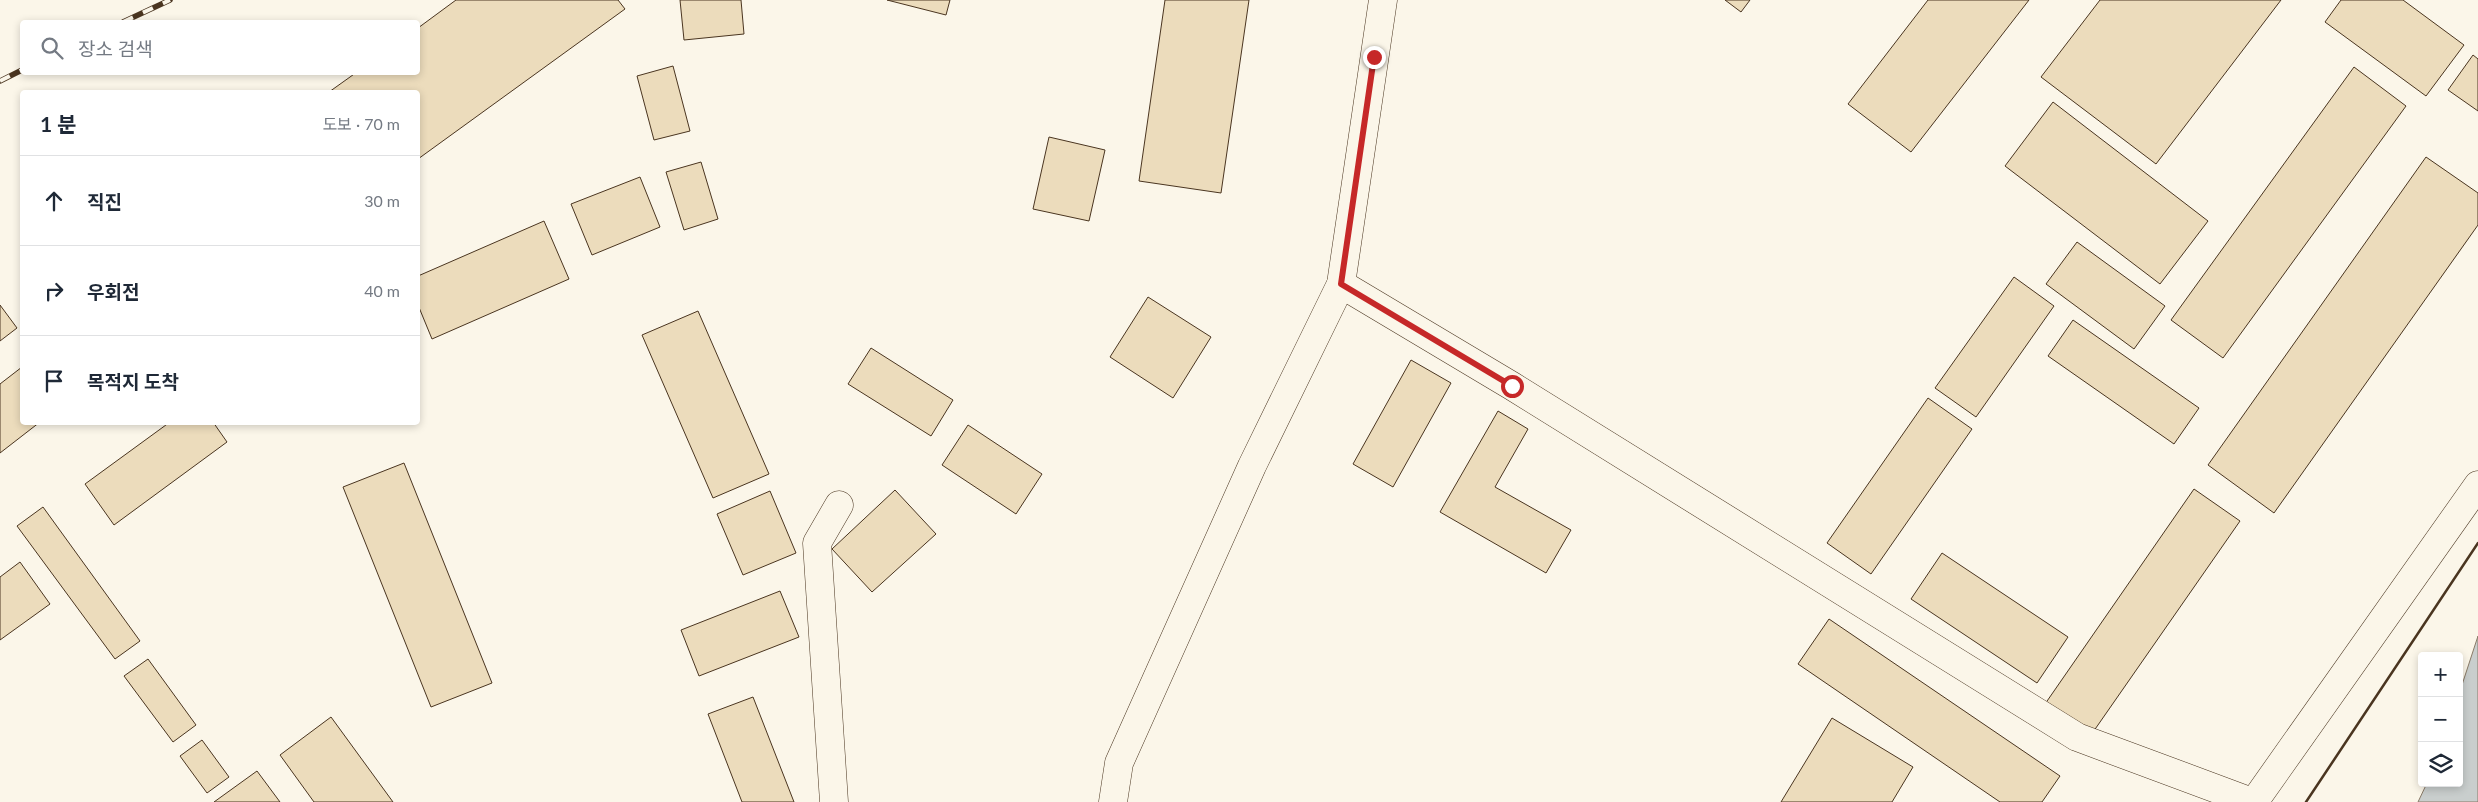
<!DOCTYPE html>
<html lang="ko">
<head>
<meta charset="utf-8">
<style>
	:root { --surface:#fff; --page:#f6f6f7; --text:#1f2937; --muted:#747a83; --line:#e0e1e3 }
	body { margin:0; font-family:Lato,"Noto Sans KR",sans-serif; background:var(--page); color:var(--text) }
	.controls { position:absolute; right:15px; bottom:15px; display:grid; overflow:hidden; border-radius:5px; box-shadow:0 2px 8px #0003 }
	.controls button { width:45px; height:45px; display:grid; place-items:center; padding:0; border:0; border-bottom:1px solid var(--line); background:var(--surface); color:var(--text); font:25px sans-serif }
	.stop { position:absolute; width:15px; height:15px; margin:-11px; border:4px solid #c62828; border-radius:50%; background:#fff }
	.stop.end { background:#c62828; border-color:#fff; box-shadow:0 1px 5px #0008 }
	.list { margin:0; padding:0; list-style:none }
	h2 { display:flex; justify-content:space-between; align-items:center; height:65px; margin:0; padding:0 20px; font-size:21px }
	h2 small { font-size:16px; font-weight:400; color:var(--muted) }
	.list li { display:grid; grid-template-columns:32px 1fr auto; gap:15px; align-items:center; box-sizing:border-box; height:90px; padding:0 20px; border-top:1px solid var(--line) }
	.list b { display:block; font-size:19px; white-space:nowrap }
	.list em { font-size:16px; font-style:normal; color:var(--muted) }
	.icon { flex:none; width:28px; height:28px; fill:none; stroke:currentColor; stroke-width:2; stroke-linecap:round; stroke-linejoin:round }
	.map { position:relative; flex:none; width:2478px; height:802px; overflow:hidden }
	.search { position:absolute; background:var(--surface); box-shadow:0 2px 8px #0003; left:20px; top:20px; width:400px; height:55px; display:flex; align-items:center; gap:12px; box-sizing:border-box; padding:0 18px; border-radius:5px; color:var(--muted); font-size:19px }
	.panel { position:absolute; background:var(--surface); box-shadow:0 2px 8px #0003; left:20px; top:90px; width:400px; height:335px; border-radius:5px }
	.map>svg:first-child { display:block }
</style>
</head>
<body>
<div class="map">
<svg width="2478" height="802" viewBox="0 0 2478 802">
	<rect width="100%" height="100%" fill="#fbf6e9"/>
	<polygon fill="#c9cecd" stroke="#887966" points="2478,636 2478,802 2418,802 2427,783 2459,783 2459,694"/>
	<g fill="#ecdcbc" stroke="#4a3520">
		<polygon points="456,0 618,0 625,9 418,159 418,92 329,92 357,72 418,72 418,28"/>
		<polygon points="680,0 741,0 744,34 684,40"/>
		<polygon points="887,0 950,0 946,15"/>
		<polygon points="1165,0 1249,0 1221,193 1139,181"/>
		<polygon points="1725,0 1750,0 1741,12"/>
		<polygon points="1928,0 2029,0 1911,152 1848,104"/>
		<polygon points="2100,0 2281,0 2156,164 2041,77"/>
		<polygon points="2341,0 2403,0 2464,45 2426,96 2325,22"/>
		<polygon points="2473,55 2478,59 2478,111 2448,90"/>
		<polygon points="673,66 690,131 654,140 637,76"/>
		<polygon points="2354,67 2406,106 2223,358 2171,320"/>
		<polygon points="2053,102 2208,221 2160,284 2005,166"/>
		<polygon points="1049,137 1105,150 1089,221 1033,209"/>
		<polygon points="2426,157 2478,193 2478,225 2274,513 2208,465"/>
		<polygon points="701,162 718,219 684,230 666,172"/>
		<polygon points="640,177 660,227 592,255 571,204"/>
		<polygon points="544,221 569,279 432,339 418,305 418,276"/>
		<polygon points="2077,242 2165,306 2134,349 2046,284"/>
		<polygon points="2014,277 2054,306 1976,417 1935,388"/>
		<polygon points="1148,297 1211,337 1173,398 1110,357"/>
		<polygon points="0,305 17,328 0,341"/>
		<polygon points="698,311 769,474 713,498 642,335"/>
		<polygon points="2073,320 2199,408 2174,444 2048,356"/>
		<polygon points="871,348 953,400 931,436 848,384"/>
		<polygon points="1411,360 1451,383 1393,487 1353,464"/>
		<polygon points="22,367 22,422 40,422 0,453 0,384"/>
		<polygon points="1928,398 1972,429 1871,574 1827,543"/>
		<polygon points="1498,411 1528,429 1495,487 1571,530 1546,573 1440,512"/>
		<polygon points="170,422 213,422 227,442 114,525 85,484"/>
		<polygon points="968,425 1042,474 1016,514 942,465"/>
		<polygon points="404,463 492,683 431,707 343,487"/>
		<polygon points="2194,489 2240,521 2091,735 2045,704"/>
		<polygon points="895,490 936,534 872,592 832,549"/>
		<polygon points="770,491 796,553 743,575 717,514"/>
		<polygon points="43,507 140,641 115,659 17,526"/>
		<polygon points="1942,553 2068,637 2037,683 1911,599"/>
		<polygon points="20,562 50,604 0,640 0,577"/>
		<polygon points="780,591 799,637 699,676 681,630"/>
		<polygon points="1829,619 2060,776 2042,802 2000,802 1798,664"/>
		<polygon points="148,659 196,725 173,742 124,676"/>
		<polygon points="753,697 794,802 742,802 708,714"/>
		<polygon points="331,717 393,802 314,802 280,755"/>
		<polygon points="1832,718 1913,767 1892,802 1781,802"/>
		<polygon points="202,740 229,777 207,793 180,756"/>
		<polygon points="257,771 280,802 214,802"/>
	</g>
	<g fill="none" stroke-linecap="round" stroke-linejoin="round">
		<g stroke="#4a3520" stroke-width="29">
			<g id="street">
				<polyline points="1341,284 1512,386 2077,737 2252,802"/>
				<polyline points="834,802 817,543 839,505"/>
				<polyline points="1113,802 1119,763 1252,466 1341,284 1383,0"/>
				<polyline points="2254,802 2478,485"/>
			</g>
		</g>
		<use href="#street" stroke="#fbf6e9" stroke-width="28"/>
		<g stroke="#4a3520" stroke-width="5.5">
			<g id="rail">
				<polyline points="123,22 170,0"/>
				<polyline points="0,81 22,70"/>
			</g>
		</g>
		<use href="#rail" stroke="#fbf6e9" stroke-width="4" stroke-dasharray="11" stroke-linecap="butt"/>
		<polyline stroke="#4a3520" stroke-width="2.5" points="2306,802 2478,543"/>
	</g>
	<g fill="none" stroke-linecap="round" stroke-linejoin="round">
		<polyline stroke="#c62828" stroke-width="6" points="1374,57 1341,284 1512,386"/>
	</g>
</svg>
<div class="controls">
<button>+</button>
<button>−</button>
<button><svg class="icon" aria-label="layers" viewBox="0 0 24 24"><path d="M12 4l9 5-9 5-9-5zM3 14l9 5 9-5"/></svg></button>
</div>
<div class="stop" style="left:1512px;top:386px"></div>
<div class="stop end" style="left:1374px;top:57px"></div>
<div class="search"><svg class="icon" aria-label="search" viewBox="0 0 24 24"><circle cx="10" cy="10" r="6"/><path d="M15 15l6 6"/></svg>장소 검색</div>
<section class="panel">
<h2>1 분<small>도보 · 70 m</small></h2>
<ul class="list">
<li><svg class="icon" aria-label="ahead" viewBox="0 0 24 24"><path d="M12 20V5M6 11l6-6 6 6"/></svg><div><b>직진</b></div><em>30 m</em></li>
<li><svg class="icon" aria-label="right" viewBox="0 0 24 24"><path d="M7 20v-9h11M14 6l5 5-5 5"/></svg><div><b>우회전</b></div><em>40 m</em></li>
<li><svg class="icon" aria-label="arrive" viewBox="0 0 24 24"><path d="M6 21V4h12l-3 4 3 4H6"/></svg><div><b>목적지 도착</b></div></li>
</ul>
</section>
</div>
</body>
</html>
